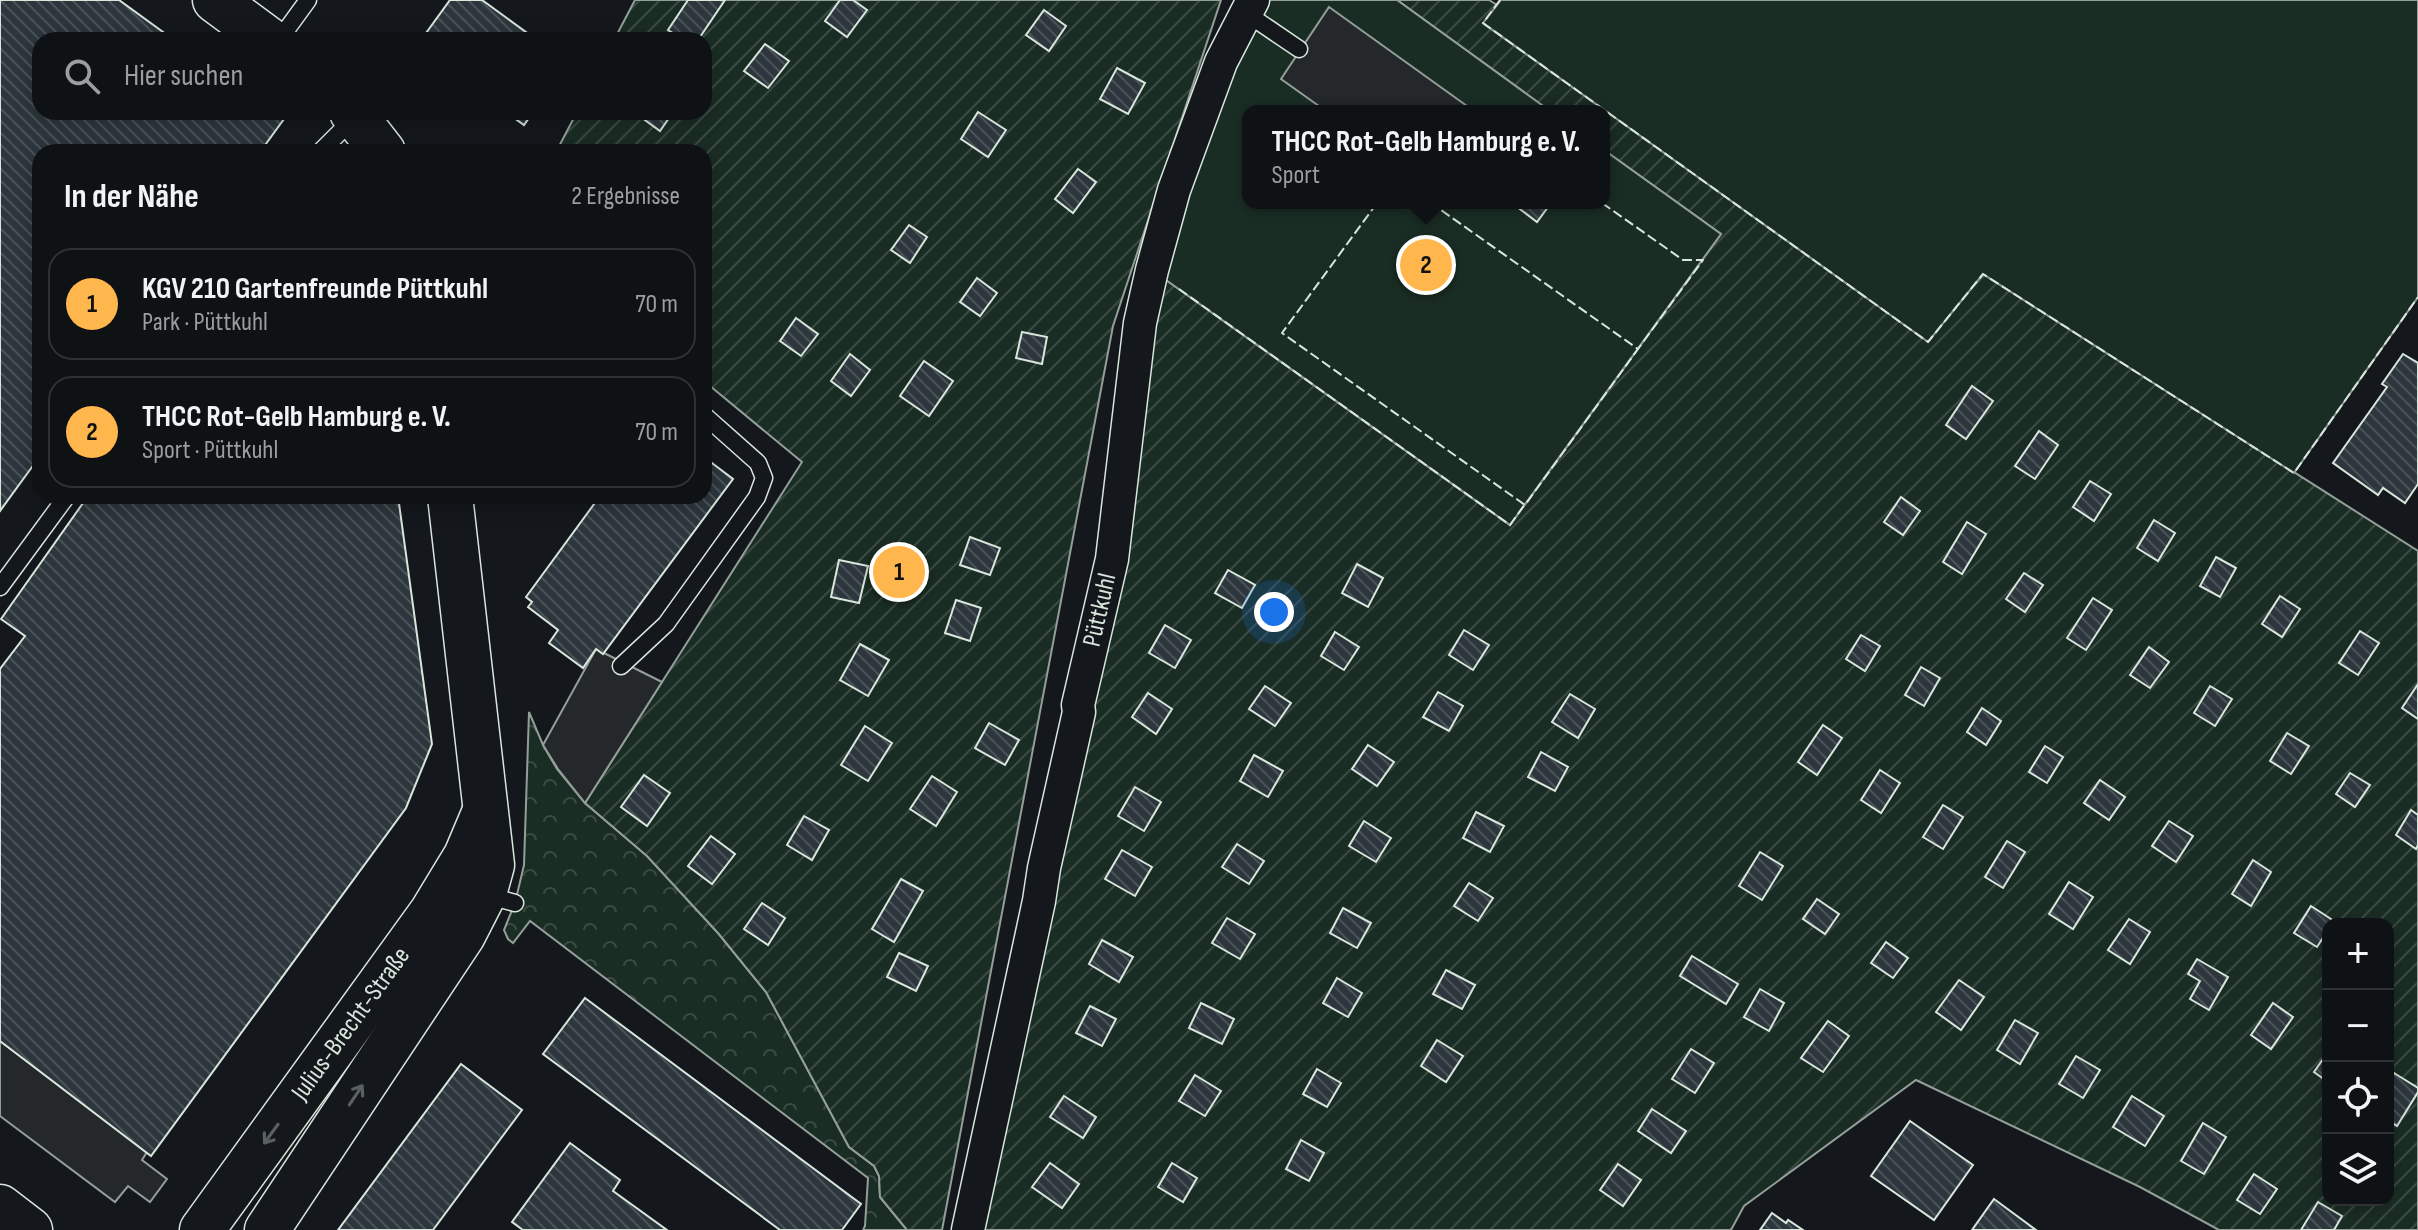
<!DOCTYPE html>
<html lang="de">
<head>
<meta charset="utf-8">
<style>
	:root { --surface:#0f1215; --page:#1d2022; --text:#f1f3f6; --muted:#9b9ea0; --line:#2f3234; --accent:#ffb74d }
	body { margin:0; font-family:"Sofia Sans Condensed",sans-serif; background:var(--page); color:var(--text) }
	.controls { position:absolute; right:24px; bottom:24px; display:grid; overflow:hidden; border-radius:16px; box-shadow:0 4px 20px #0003 }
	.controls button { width:72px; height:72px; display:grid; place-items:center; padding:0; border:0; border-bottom:2px solid var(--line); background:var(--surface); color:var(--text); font:40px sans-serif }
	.you { position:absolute; left:1274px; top:612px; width:28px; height:28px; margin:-20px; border:6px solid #fff; border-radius:50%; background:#1a73e8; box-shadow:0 0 0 12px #1a73e833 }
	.badge { display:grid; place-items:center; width:52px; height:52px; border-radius:50%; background:var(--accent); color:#111; font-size:26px; font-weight:700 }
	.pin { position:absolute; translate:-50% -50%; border:4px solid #fff; box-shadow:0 2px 8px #0006 }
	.popup { position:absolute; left:1242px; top:105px; width:368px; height:104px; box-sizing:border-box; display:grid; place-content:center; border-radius:16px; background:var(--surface); filter:drop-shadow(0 2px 6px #0005); font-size:26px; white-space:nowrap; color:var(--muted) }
	.popup b { font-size:30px; color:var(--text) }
	.popup::after { content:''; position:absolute; left:50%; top:100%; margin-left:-16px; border:16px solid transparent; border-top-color:var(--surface) }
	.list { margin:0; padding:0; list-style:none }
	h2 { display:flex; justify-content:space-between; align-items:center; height:104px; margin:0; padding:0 32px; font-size:34px }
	h2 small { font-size:26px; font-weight:400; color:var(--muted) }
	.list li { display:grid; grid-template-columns:52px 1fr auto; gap:24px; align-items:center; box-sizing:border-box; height:112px; margin:0 16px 16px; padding:0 16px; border:2px solid var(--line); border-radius:24px }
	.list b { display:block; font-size:30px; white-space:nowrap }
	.list p { margin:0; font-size:26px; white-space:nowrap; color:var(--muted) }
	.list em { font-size:26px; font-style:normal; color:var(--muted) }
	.icon { flex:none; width:44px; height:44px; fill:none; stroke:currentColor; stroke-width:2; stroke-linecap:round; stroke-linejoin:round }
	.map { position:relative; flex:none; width:2418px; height:1230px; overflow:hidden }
	.search { position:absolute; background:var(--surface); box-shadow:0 4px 20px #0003; left:32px; top:32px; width:680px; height:88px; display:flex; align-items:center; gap:20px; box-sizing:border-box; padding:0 28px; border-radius:24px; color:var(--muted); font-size:30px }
	.panel { position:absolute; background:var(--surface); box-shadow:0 4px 20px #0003; left:32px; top:144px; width:680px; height:360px; border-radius:24px }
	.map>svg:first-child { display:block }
</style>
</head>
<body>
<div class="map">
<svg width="2418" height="1230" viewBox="0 0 2418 1230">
	<defs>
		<pattern id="park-crowns" width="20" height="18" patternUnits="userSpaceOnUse" patternTransform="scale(2)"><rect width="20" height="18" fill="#1a2d24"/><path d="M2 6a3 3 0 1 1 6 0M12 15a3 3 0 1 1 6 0" fill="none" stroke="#3b4b43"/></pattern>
		<pattern id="garden-furrows" width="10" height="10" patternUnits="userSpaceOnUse" patternTransform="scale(2)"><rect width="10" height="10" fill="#1a2d24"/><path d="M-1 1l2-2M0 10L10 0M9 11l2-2" fill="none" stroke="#3b4b43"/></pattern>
		<pattern id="building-back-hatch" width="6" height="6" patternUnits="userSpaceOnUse" patternTransform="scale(2)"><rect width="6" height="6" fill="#2c363c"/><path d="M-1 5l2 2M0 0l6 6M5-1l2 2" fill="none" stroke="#4a5358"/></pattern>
	</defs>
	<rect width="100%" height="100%" fill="#14181c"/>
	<polygon fill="url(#park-crowns)" stroke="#939e99" stroke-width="2" points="529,712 543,745 557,769 585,803 647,856 718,933 766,992 849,1147 874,1166 879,1176 880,1197 907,1230 863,1230 865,1226 868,1178 530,921 513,943 508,939 504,930 515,903 524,865"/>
	<g fill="url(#garden-furrows)" stroke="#939e99" stroke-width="2" fill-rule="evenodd">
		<polygon points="635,0 1221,0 1113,326 942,1230 907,1230 880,1197 879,1176 874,1166 849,1147 766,992 718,933 647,856 585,803 802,462 704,381 704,152 556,152 577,112 704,112 704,40 614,40"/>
		<path d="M1397,0h92l8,5 -13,19 444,317 55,-67 435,277v679h-199l-79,-43 -224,-107 -172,126 -13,24h-763l184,-960 358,255 211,-291 -117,-84v-39h-54zM2328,924h60v276h-60z"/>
	</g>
	<g fill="#1a2d24" stroke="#939e99" stroke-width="2">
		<polygon points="1253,0 1397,0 1550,111 1248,111 1248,203 1604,203 1604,150 1721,234 1510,525 1152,270"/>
		<polygon points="1501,0 2418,0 2418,297 2294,473 1983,274 1928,342 1483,23"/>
	</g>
	<g fill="#24282b" stroke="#939e99" stroke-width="2">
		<polygon points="1329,7 1467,106 1464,111 1326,111 1281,79"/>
		<polygon points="596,649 662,682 585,803 558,769 543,745"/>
		<polygon points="0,1041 147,1152 142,1160 167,1179 150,1202 128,1186 115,1202 0,1116"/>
	</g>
	<g fill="url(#building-back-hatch)" stroke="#d8e6dc" stroke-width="2">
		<polygon points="0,0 119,0 174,40 40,40 40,112 274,112 284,119 260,152 40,152 40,456 0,511"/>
		<polygon points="450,0 482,0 537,40 421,40"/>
		<polygon points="688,0 725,0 698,40 684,40 668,30"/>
		<polygon points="840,0 853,0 867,10 847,37 825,21"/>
		<polygon points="1044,10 1066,26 1049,51 1026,35"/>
		<polygon points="765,44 789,61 768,88 744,71"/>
		<polygon points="1117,68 1145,83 1128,114 1100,99"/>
		<polygon points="506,112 533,112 524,125"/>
		<polygon points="640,112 673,112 660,131 638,115"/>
		<polygon points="978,112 1006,130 988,157 961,139"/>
		<polygon points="1078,169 1096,182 1073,213 1055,199"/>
		<polygon points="1512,203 1551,203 1537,222"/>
		<polygon points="909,225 927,237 910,263 891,250"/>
		<polygon points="977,278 997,293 980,316 960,302"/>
		<polygon points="796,318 818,334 801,356 780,341"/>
		<polygon points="1022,332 1047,337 1042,364 1016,358"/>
		<polygon points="850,354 870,370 851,396 831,381"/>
		<polygon points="2403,354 2418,363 2418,484 2405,503 2383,488 2378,495 2333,463 2387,387 2382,384"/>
		<polygon points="924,361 953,381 929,416 900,396"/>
		<polygon points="1972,386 1993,401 1966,439 1946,425"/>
		<polygon points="2039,431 2058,445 2035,479 2015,466"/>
		<polygon points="704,457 733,479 603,654 596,649 583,668 549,643 558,630 528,607 532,602 526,597 600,496 704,496"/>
		<polygon points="2090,481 2111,494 2094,521 2073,507"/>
		<polygon points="88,496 398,496 432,744 406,808 151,1156 0,1041 0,669 25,636 1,619"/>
		<polygon points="1901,497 1920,511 1903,535 1884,522"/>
		<polygon points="2154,520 2175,533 2158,561 2137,548"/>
		<polygon points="1967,522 1986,534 1962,574 1943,562"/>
		<polygon points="970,537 1000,548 990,575 960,565"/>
		<polygon points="2216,557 2236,568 2220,597 2200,586"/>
		<polygon points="839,560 868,566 859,603 831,597"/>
		<polygon points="1357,564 1383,578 1368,607 1342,593"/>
		<polygon points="1228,570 1255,585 1242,608 1215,593"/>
		<polygon points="2024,573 2043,585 2025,612 2006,599"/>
		<polygon points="2280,596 2300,609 2282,637 2262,624"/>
		<polygon points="2093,598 2112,610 2086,650 2067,638"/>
		<polygon points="956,600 981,608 970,641 945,633"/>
		<polygon points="1165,625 1191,640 1175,668 1149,653"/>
		<polygon points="1464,630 1489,645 1473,670 1449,655"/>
		<polygon points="2360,631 2379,643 2358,675 2339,663"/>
		<polygon points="1335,632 1359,647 1344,670 1321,656"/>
		<polygon points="1861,635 1880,646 1865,671 1846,659"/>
		<polygon points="860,644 889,660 868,696 840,680"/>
		<polygon points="2149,647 2169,662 2150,688 2130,675"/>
		<polygon points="1921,667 1940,678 1924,706 1905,695"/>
		<polygon points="2418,684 2418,719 2402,708"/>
		<polygon points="1265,686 1291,703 1275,726 1249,709"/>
		<polygon points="2210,686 2232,699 2215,726 2194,713"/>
		<polygon points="1438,692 1463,706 1449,731 1423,717"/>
		<polygon points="1148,693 1172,709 1156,734 1132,717"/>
		<polygon points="1570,694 1595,709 1578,738 1552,722"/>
		<polygon points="1982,708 2001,721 1986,745 1967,732"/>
		<polygon points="989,723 1019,740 1005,765 975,748"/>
		<polygon points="1823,725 1842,738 1817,775 1798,762"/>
		<polygon points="865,726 892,743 868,781 841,765"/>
		<polygon points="2287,733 2309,746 2291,774 2270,761"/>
		<polygon points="1368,745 1394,762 1377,786 1352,769"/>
		<polygon points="2045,746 2063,757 2047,783 2029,772"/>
		<polygon points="1541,752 1568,767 1555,791 1528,777"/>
		<polygon points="1254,755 1283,771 1268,797 1240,781"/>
		<polygon points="1880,770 1900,783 1881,813 1861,800"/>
		<polygon points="2350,773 2370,785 2355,807 2336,794"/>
		<polygon points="644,775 670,793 647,826 621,807"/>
		<polygon points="932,776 957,792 936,826 910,809"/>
		<polygon points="2100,780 2125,797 2109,820 2084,803"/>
		<polygon points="1135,787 1161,802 1144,831 1118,816"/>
		<polygon points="1943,805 1963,817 1943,849 1923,837"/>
		<polygon points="2411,810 2418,815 2418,845 2416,849 2396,835"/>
		<polygon points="1476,812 1504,826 1490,852 1463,838"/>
		<polygon points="804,816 829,830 812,860 787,845"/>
		<polygon points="1364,821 1391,838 1376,862 1349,846"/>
		<polygon points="2169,821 2193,836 2176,862 2152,846"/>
		<polygon points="711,836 735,854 712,884 688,866"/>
		<polygon points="2007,841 2025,852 2003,888 1985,877"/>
		<polygon points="1237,844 1264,861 1249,884 1222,867"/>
		<polygon points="1122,850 1152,867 1135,896 1105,879"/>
		<polygon points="1760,852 1783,866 1762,900 1739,886"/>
		<polygon points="2253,860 2271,872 2251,906 2232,894"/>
		<polygon points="901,879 923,891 894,942 872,929"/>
		<polygon points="2069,882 2093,897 2073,929 2049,914"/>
		<polygon points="1469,883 1493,898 1478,921 1454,906"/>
		<polygon points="1817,899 1839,914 1825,934 1803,919"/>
		<polygon points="762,903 785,918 768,945 744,929"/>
		<polygon points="2311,906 2334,921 2332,924 2328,924 2328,930 2317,947 2294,933"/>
		<polygon points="1343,908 1371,923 1357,948 1330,933"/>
		<polygon points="1227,918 1255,934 1240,959 1212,943"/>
		<polygon points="2129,919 2150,932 2130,964 2108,950"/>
		<polygon points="1102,940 1133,957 1119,982 1089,964"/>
		<polygon points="1886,942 1908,958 1893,978 1871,963"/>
		<polygon points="899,953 928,966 916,991 887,977"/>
		<polygon points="1692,956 1738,984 1726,1004 1680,976"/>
		<polygon points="2197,959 2228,977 2209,1010 2190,999 2200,981 2188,974"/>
		<polygon points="1446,970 1475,985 1462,1009 1433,994"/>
		<polygon points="1337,978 1362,993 1348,1017 1323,1003"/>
		<polygon points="1959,980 1984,997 1961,1030 1936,1012"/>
		<polygon points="1760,989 1784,1003 1769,1031 1744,1017"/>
		<polygon points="585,998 861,1204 842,1230 780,1230 543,1054"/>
		<polygon points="1201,1003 1234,1019 1222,1044 1189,1028"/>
		<polygon points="2273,1003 2293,1017 2271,1049 2251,1035"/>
		<polygon points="1090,1006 1116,1019 1102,1046 1076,1033"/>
		<polygon points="2015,1020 2038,1033 2020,1064 1997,1050"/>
		<polygon points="1828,1021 1849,1036 1823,1072 1801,1058"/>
		<polygon points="1437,1040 1463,1056 1446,1082 1421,1066"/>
		<polygon points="1691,1049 1714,1063 1695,1093 1672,1079"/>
		<polygon points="2328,1052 2328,1082 2314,1072"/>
		<polygon points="2076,1056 2100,1070 2083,1098 2059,1084"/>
		<polygon points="461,1064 522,1110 433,1230 338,1230"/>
		<polygon points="1317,1069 1341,1083 1327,1107 1303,1094"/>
		<polygon points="2394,1073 2418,1088 2418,1092 2397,1126 2388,1120 2388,1083"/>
		<polygon points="1195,1075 1221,1091 1205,1116 1179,1101"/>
		<polygon points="1064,1096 1096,1117 1083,1138 1050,1117"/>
		<polygon points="2132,1096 2164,1116 2145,1146 2113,1127"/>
		<polygon points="1652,1109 1686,1131 1671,1153 1638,1131"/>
		<polygon points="1910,1121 1973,1165 1934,1220 1871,1176"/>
		<polygon points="2203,1123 2226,1137 2204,1174 2181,1161"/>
		<polygon points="1301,1140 1324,1153 1309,1181 1286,1169"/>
		<polygon points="570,1143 620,1180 613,1191 667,1230 523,1230 512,1222"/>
		<polygon points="1050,1163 1079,1184 1062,1208 1032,1187"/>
		<polygon points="1172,1163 1197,1178 1183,1202 1158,1187"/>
		<polygon points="1618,1164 1641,1180 1623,1206 1600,1190"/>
		<polygon points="2254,1174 2277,1189 2260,1214 2237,1200"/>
		<polygon points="1994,1199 2036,1230 1972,1230"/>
		<polygon points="2318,1202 2342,1216 2334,1230 2301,1230"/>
		<polygon points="1772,1213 1786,1223 1788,1220 1803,1230 1760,1230"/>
	</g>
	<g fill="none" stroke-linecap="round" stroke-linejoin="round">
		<g stroke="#d8e6dc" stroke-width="19">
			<g id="lane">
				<polyline points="1246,13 1299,49"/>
				<polyline points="279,40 308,0"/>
				<polyline points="320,152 355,117"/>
				<polyline points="0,587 67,496"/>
				<polyline points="621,666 666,624 757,497 764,478 758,463 704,415"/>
				<polyline points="486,895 515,903"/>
			</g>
		</g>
		<g stroke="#d8e6dc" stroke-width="35">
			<polyline id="street" points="968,1230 1039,901 1044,868 1079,712 1078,705 1112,559 1140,323 1152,270 1174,190 1221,62 1253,0"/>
		</g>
		<g stroke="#d8e6dc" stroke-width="47">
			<g id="secondary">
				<polyline points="215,0 269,40"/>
				<polyline points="352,112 383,152"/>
				<polyline points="202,1230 432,912 466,856 485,811"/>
				<polyline points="267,1230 463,935 484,894 492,865 450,496"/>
			</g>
		</g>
		<g stroke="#d8e6dc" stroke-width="47">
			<polyline id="primary" points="0,1207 30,1230"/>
		</g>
		<use href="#lane" stroke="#14181c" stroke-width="16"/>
		<use href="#street" stroke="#14181c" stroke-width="32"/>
		<use href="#secondary" stroke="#14181c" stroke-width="44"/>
		<use href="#primary" stroke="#14181c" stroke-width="44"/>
		<g stroke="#d8e6dc" stroke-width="2" stroke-dasharray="10 4" stroke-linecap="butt">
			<polyline points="1500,0 1483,23 1928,342 1983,274 2294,473 2418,297"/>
			<polyline points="1467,106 1474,111"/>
			<polyline points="1377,203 1282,333 1525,505 1638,349 1431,203"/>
			<polyline points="1602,203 1683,260 1703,260 1638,349"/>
			<polyline points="1179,289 1510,525 1525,504"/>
		</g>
	</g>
	<defs><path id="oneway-shaft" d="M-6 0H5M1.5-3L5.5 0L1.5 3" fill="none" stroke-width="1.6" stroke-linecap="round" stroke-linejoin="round" transform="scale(2)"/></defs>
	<g stroke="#59605f">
		<use href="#oneway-shaft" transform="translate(356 1095) rotate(-56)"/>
		<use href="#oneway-shaft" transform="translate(271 1134) rotate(126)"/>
	</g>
	<g text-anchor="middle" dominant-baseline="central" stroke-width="6" stroke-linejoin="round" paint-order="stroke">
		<g font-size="26" fill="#d8e6dc" stroke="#14181c">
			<text transform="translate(1100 610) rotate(-77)">Püttkuhl</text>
			<text transform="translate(351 1024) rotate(-54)">Julius-Brecht-Straße</text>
		</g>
	</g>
</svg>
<div class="controls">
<button>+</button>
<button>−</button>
<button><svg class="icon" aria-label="locate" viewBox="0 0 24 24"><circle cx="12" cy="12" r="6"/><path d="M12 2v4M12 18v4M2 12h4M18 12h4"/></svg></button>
<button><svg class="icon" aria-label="layers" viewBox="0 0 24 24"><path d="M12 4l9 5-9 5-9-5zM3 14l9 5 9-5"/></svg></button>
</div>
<div class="you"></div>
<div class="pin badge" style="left:899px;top:572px">1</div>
<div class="pin badge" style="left:1426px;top:265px">2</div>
<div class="popup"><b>THCC Rot-Gelb Hamburg e. V.</b>Sport</div>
<div class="search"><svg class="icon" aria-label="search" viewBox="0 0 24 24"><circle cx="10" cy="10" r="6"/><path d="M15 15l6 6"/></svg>Hier suchen</div>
<section class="panel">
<h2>In der Nähe<small>2 Ergebnisse</small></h2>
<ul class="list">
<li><span class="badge">1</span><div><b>KGV 210 Gartenfreunde Püttkuhl</b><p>Park · Püttkuhl</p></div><em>70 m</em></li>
<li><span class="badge">2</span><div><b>THCC Rot-Gelb Hamburg e. V.</b><p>Sport · Püttkuhl</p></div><em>70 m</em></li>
</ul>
</section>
</div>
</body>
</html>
